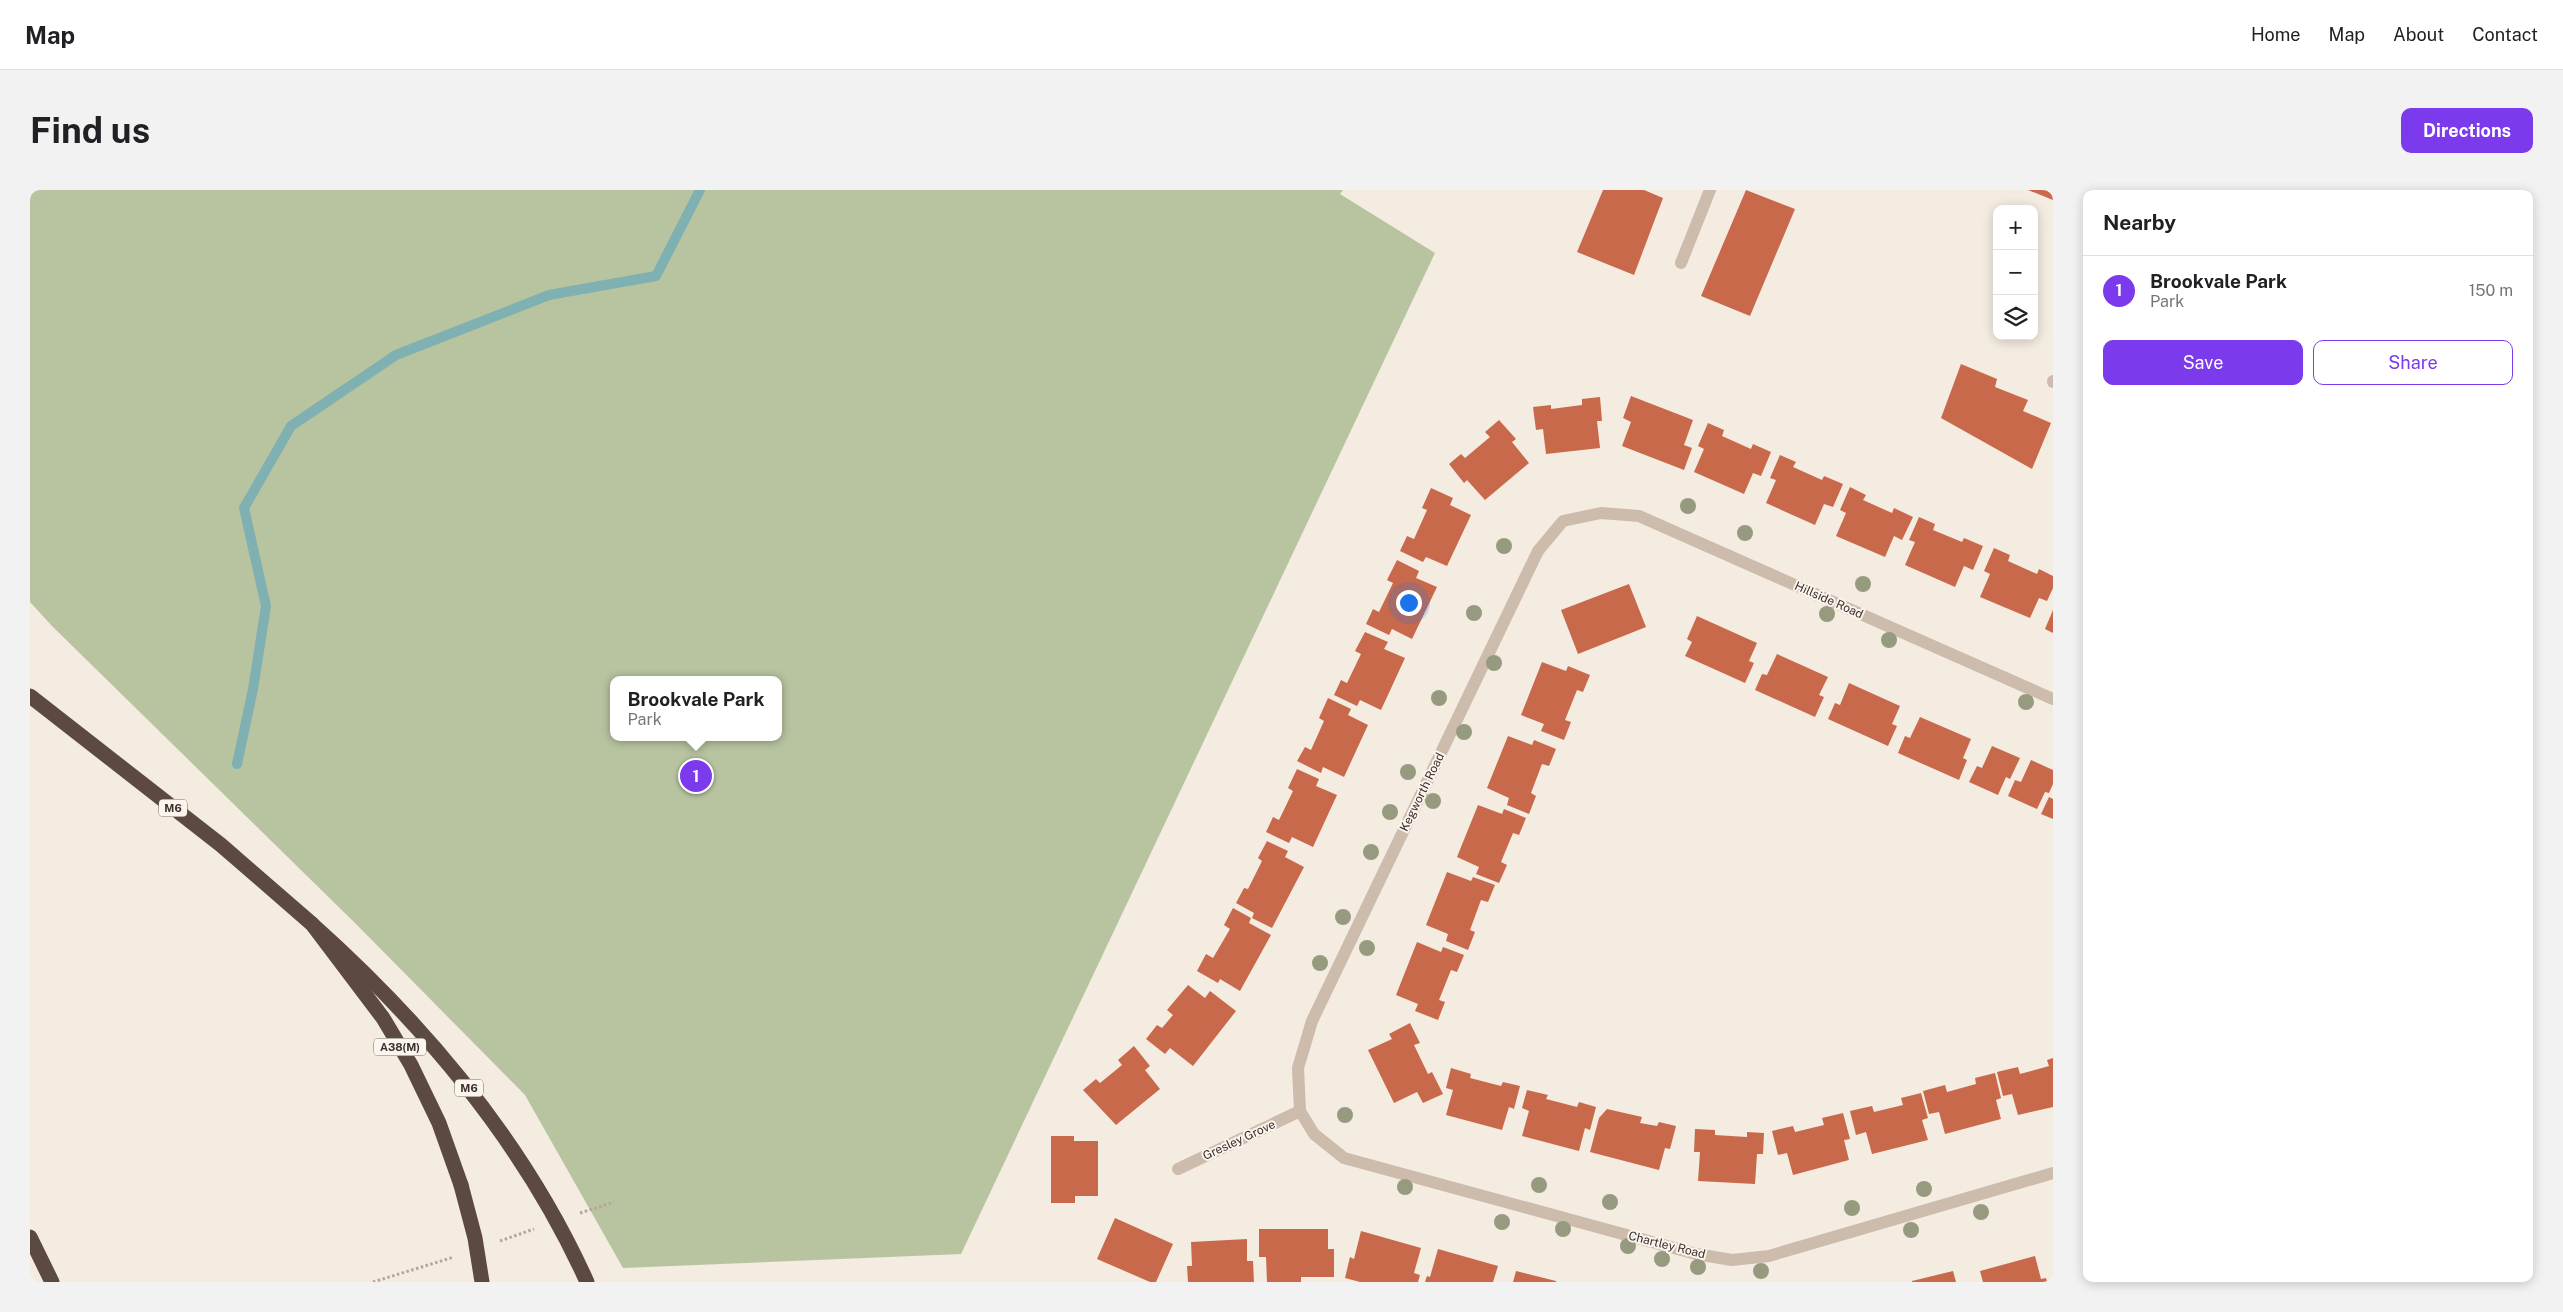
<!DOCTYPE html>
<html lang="en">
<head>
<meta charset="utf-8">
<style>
	:root { --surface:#fff; --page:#f2f2f2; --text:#202124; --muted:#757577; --line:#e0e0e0; --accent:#7c3aed }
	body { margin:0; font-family:"Public Sans",sans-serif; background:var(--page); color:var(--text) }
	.controls { position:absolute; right:15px; top:15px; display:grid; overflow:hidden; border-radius:10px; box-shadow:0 2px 12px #0003 }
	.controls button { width:45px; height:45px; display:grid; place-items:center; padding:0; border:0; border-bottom:1px solid var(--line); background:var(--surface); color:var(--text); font:25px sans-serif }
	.you { position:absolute; left:1378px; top:412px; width:18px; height:18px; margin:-12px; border:4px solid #fff; border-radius:50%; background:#1a73e8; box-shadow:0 0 0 8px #1a73e833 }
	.badge { display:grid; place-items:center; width:32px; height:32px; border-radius:50%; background:var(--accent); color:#fff; font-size:16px; font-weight:700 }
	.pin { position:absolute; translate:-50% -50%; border:2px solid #fff; box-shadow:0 1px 5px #0006 }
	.popup { position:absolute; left:580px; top:486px; width:172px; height:65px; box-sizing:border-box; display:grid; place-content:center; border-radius:10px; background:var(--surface); filter:drop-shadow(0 1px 4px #0005); font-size:16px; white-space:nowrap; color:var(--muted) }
	.popup b { font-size:19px; color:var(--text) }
	.popup::after { content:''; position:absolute; left:50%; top:100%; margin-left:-10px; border:10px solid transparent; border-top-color:var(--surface) }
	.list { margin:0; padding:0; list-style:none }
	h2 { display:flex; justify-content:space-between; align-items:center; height:65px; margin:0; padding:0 20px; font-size:21px }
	h2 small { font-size:16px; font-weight:400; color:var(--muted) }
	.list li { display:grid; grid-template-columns:32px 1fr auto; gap:15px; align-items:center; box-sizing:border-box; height:70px; padding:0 20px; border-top:1px solid var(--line) }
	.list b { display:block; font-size:19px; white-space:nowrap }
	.list p { margin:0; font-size:16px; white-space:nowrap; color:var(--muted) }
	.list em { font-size:16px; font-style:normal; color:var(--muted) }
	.actions { display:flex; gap:10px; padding:15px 20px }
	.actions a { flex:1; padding:11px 0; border:1px solid var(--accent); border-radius:10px; text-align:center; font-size:18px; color:var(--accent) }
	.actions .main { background:var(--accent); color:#fff }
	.icon { flex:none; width:28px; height:28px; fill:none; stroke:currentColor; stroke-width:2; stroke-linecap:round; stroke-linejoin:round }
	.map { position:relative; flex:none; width:2023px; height:1092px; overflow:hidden; border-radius:10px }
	header { display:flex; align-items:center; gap:30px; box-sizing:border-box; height:70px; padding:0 25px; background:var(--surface); border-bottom:1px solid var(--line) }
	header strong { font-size:24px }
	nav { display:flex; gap:28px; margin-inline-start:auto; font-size:18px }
	.intro { display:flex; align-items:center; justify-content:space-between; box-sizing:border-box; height:120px; padding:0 30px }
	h1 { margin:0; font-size:35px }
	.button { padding:12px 22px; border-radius:10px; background:var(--accent); color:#fff; font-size:18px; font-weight:700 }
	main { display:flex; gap:30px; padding:0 30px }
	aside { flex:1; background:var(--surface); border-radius:10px; box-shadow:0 2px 12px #0003 }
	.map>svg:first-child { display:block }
</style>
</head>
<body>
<header>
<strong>Map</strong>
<nav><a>Home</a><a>Map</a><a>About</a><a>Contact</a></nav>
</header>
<div class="intro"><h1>Find us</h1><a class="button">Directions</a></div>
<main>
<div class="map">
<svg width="2023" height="1092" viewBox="0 0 2023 1092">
	<rect width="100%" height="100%" fill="#f4ebe1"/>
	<path fill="#b8c4a0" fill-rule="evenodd" d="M0,0h1313l-3,4 95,59 -474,1001 -338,14 -98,-173 -168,-170 -305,-299 -22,-24zM584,490h164v57h-164z"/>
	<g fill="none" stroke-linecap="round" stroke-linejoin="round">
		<polyline stroke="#7fb0b2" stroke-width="10" points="207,574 223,499 236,416 214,318 261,236 366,165 519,105 626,86 670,0"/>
	</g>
	<g fill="#c8694b">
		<polygon points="1573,0 1614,0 1633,8 1604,85 1547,62"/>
		<polygon points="1716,0 1765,19 1720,126 1671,106"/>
		<polygon points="1998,0 2023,0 2023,10"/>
		<polygon points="1931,174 1967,189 1965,197 1998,210 1993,221 2021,233 2002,279 1911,228"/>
		<polygon points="1601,206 1663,230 1654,255 1662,258 1654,280 1592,256 1601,232 1593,228"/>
		<polygon points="1570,207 1572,231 1567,231 1570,258 1516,264 1513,239 1506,240 1503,217 1521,215 1521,219 1552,215 1552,209"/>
		<polygon points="1469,230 1486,249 1482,252 1499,273 1455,310 1437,290 1434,293 1419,274 1431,264 1435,268 1460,247 1455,242"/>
		<polygon points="1678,233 1694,240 1692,246 1721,259 1723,254 1741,262 1731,286 1723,283 1714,304 1664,282 1674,259 1668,256"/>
		<polygon points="1750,265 1766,272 1763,277 1792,290 1794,286 1813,294 1803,317 1794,314 1785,335 1736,313 1746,290 1740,288"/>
		<polygon points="1820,297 1836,305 1833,310 1862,323 1864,318 1883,327 1872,350 1864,346 1855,367 1806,346 1816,323 1810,320"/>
		<polygon points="1401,298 1423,308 1420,315 1441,325 1417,376 1396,367 1393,372 1370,361 1377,346 1384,349 1397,320 1392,318"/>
		<polygon points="1889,327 1905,334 1903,340 1932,352 1934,348 1953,356 1943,380 1934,376 1925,397 1875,375 1885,352 1879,350"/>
		<polygon points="1964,358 1980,365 1978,371 2007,384 2009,379 2023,386 2023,398 2017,411 2009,408 2000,428 1950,407 1960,384 1954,381"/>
		<polygon points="1367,370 1389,381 1386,388 1407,397 1382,449 1362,439 1359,445 1336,434 1343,419 1349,422 1363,393 1357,390"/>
		<polygon points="1599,394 1616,437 1548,464 1531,420"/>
		<polygon points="2023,420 2023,443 2015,439"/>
		<polygon points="1667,426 1727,453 1719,471 1724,473 1715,493 1655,466 1662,452 1657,449"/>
		<polygon points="1335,442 1358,452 1354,459 1375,468 1351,520 1330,510 1327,516 1304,505 1311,490 1317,493 1331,464 1325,461"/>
		<polygon points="1747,464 1798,487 1789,505 1794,507 1785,527 1725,500 1732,484 1737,485"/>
		<polygon points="1512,472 1536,481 1538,476 1560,485 1553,502 1547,500 1535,530 1541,532 1534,550 1511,541 1514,534 1491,525"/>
		<polygon points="1819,493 1870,516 1862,534 1867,536 1858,556 1798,529 1805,513 1810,515"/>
		<polygon points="1298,508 1321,519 1318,525 1338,535 1314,587 1293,577 1291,583 1267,571 1275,557 1281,560 1294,531 1289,528"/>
		<polygon points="1890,527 1941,549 1933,568 1937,570 1929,590 1868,563 1875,546 1880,548"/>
		<polygon points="1478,546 1502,555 1504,550 1526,559 1519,576 1512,574 1501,603 1506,606 1499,624 1477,615 1479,608 1457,598"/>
		<polygon points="1962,556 1990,568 1980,589 1976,587 1968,605 1939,592 1947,576 1952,578"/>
		<polygon points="2001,570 2023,580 2023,594 2019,603 2015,602 2007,619 1978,606 1985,590 1991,592"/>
		<polygon points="1267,579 1289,589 1286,596 1307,605 1283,657 1262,647 1259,653 1236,642 1243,627 1249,630 1263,601 1258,598"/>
		<polygon points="2019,607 2023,609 2023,629 2011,624"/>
		<polygon points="1448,615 1472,624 1474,619 1496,628 1489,645 1483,643 1471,672 1477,675 1469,693 1446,684 1449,677 1427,667"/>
		<polygon points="1237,651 1258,661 1255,667 1274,677 1242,738 1222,728 1224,723 1206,713 1214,698 1218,699 1232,671 1228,668"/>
		<polygon points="1417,682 1441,691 1443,687 1465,695 1458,712 1451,710 1440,740 1445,742 1438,760 1416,751 1418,744 1396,735"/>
		<polygon points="1203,718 1221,728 1219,733 1241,745 1210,801 1190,789 1188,793 1167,781 1176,764 1183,768 1200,739 1194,735"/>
		<polygon points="1387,752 1411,762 1413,757 1434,765 1427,782 1421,780 1409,810 1415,812 1408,830 1385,821 1388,814 1366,805"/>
		<polygon points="1158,795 1175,808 1180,801 1206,821 1163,876 1140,858 1135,864 1116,849 1127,835 1132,838 1143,825 1137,820"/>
		<polygon points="1380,833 1390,853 1384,855 1398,884 1402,882 1413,904 1393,913 1387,902 1364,913 1338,860 1362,849 1359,844"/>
		<polygon points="1104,856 1120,876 1115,880 1130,899 1086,935 1053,900 1066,889 1070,893 1092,875 1088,870"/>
		<polygon points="2023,868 2023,917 1988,925 1982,904 1973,906 1967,882 1988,877 1990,884 2019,876 2017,870"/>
		<polygon points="1421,878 1441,884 1440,888 1471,896 1473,892 1490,896 1484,919 1479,917 1472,940 1416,925 1423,900 1416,898"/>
		<polygon points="1965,883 1971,908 1966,910 1971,929 1915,944 1909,922 1899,924 1893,901 1915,895 1917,902 1946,894 1945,888"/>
		<polygon points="1497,900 1518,905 1516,909 1547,917 1549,912 1566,917 1560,940 1555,938 1549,961 1492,946 1499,921 1492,918"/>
		<polygon points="1891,903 1898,928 1892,930 1898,950 1842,964 1836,942 1826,945 1820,921 1842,916 1844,922 1873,915 1871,908"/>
		<polygon points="1577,919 1612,927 1610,933 1627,936 1629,932 1646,936 1640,959 1635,958 1629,980 1560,962 1569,928"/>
		<polygon points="1813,923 1820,949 1814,950 1819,970 1763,985 1757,963 1748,965 1742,941 1763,936 1765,942 1794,935 1792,928"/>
		<polygon points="1665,939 1685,940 1685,945 1717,947 1717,942 1734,943 1733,964 1727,964 1725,994 1668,991 1670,962 1664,962"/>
		<polygon points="1021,946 1044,946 1044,951 1068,951 1068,1006 1045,1006 1045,1013 1021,1013"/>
		<polygon points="1085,1028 1143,1054 1126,1092 1120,1092 1067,1069"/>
		<polygon points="1229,1039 1298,1039 1298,1059 1304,1059 1304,1087 1271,1087 1271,1092 1237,1092 1236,1067 1229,1067"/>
		<polygon points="1331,1041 1391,1058 1384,1083 1390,1085 1388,1092 1330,1092 1315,1088 1320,1067 1324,1069"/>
		<polygon points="1217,1049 1217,1071 1223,1071 1224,1092 1158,1092 1157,1076 1162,1076 1161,1052"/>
		<polygon points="1408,1059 1468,1076 1463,1092 1395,1092 1397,1086 1400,1087"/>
		<polygon points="2005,1066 2011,1089 2016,1088 2017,1092 1953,1092 1950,1081"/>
		<polygon points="1486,1081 1526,1091 1526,1092 1483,1092"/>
		<polygon points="1923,1081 1926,1092 1882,1092 1882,1091"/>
	</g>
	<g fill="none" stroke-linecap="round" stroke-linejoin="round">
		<g stroke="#b9a596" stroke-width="3" stroke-dasharray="2.5 2.5" stroke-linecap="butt">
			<polyline points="550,1023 584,1012"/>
			<polyline points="470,1051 504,1039"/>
			<polyline points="343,1092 424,1067"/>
		</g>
		<polyline stroke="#cdbbac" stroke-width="12" points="2023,192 2023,191"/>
		<g stroke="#cdbbac" stroke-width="12">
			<polyline points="1651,73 1680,0"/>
			<polyline points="1270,921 1268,878 1282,831 1508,361 1533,331 1571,323 1609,326 2023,509"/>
			<polyline points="1270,921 1284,944 1314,968 1666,1064 1702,1070 1739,1066 2023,983"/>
			<polyline points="1148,979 1270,921"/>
		</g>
		<g stroke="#5c4a42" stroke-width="15">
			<polyline points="0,506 191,655 282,734 353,828 381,875 409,933 431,995"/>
			<polyline points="0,1047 22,1092"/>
		</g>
		<g stroke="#5c4a42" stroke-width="15">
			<path d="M282,734c113,101 212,218 275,358"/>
			<polyline points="431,995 445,1048 452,1092"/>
		</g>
	</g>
	<g fill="#969b7f">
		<circle cx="1658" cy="316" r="8"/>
		<circle cx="1715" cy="343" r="8"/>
		<circle cx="1474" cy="356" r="8"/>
		<circle cx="1833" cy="394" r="8"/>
		<circle cx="1444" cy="423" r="8"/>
		<circle cx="1797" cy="424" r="8"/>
		<circle cx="1859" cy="450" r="8"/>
		<circle cx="1464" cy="473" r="8"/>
		<circle cx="1409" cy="508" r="8"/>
		<circle cx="1996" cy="512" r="8"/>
		<circle cx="1434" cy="542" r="8"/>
		<circle cx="1378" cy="582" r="8"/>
		<circle cx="1403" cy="611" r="8"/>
		<circle cx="1360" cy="622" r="8"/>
		<circle cx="1341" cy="662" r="8"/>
		<circle cx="1313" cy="727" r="8"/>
		<circle cx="1337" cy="758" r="8"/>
		<circle cx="1290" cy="773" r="8"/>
		<circle cx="1315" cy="925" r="8"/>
		<circle cx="1509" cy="995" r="8"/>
		<circle cx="1375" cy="997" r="8"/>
		<circle cx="1894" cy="999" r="8"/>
		<circle cx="1580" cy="1012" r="8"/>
		<circle cx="1822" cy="1018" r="8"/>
		<circle cx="1951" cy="1022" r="8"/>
		<circle cx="1472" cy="1032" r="8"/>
		<circle cx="1533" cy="1039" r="8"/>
		<circle cx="1881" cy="1040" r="8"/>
		<circle cx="1598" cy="1056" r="8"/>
		<circle cx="1632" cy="1069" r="8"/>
		<circle cx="1668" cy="1077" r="8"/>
		<circle cx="1731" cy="1081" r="8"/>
	</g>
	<g text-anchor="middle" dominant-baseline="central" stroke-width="4" stroke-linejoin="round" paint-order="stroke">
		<g fill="#fbf5ee" stroke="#756b66" stroke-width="1">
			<rect x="129" y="609.5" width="28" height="17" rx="4"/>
			<rect x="344" y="848.5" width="52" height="17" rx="4"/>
			<rect x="425" y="889.5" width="28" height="17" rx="4"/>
		</g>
		<g font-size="11" font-weight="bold" fill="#3b302b">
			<text x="143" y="618">M6</text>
			<text x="370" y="857">A38(M)</text>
			<text x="439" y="898">M6</text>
		</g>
		<g font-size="12" fill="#3b302b" stroke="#fbf5ee">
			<text transform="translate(1799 410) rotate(24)">Hillside Road</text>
			<text transform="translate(1392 602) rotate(-64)">Kegworth Road</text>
			<text transform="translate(1209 950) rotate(-25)">Gresley Grove</text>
			<text transform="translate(1637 1055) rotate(14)">Chartley Road</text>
		</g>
	</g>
</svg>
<div class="controls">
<button>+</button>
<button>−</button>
<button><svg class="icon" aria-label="layers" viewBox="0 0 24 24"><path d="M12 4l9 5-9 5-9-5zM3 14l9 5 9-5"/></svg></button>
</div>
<div class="you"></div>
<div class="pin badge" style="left:666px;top:586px">1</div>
<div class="popup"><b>Brookvale Park</b>Park</div>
</div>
<aside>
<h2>Nearby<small></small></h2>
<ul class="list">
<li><span class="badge">1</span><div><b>Brookvale Park</b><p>Park</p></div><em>150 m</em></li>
</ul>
<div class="actions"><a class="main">Save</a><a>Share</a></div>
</aside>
</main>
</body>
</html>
